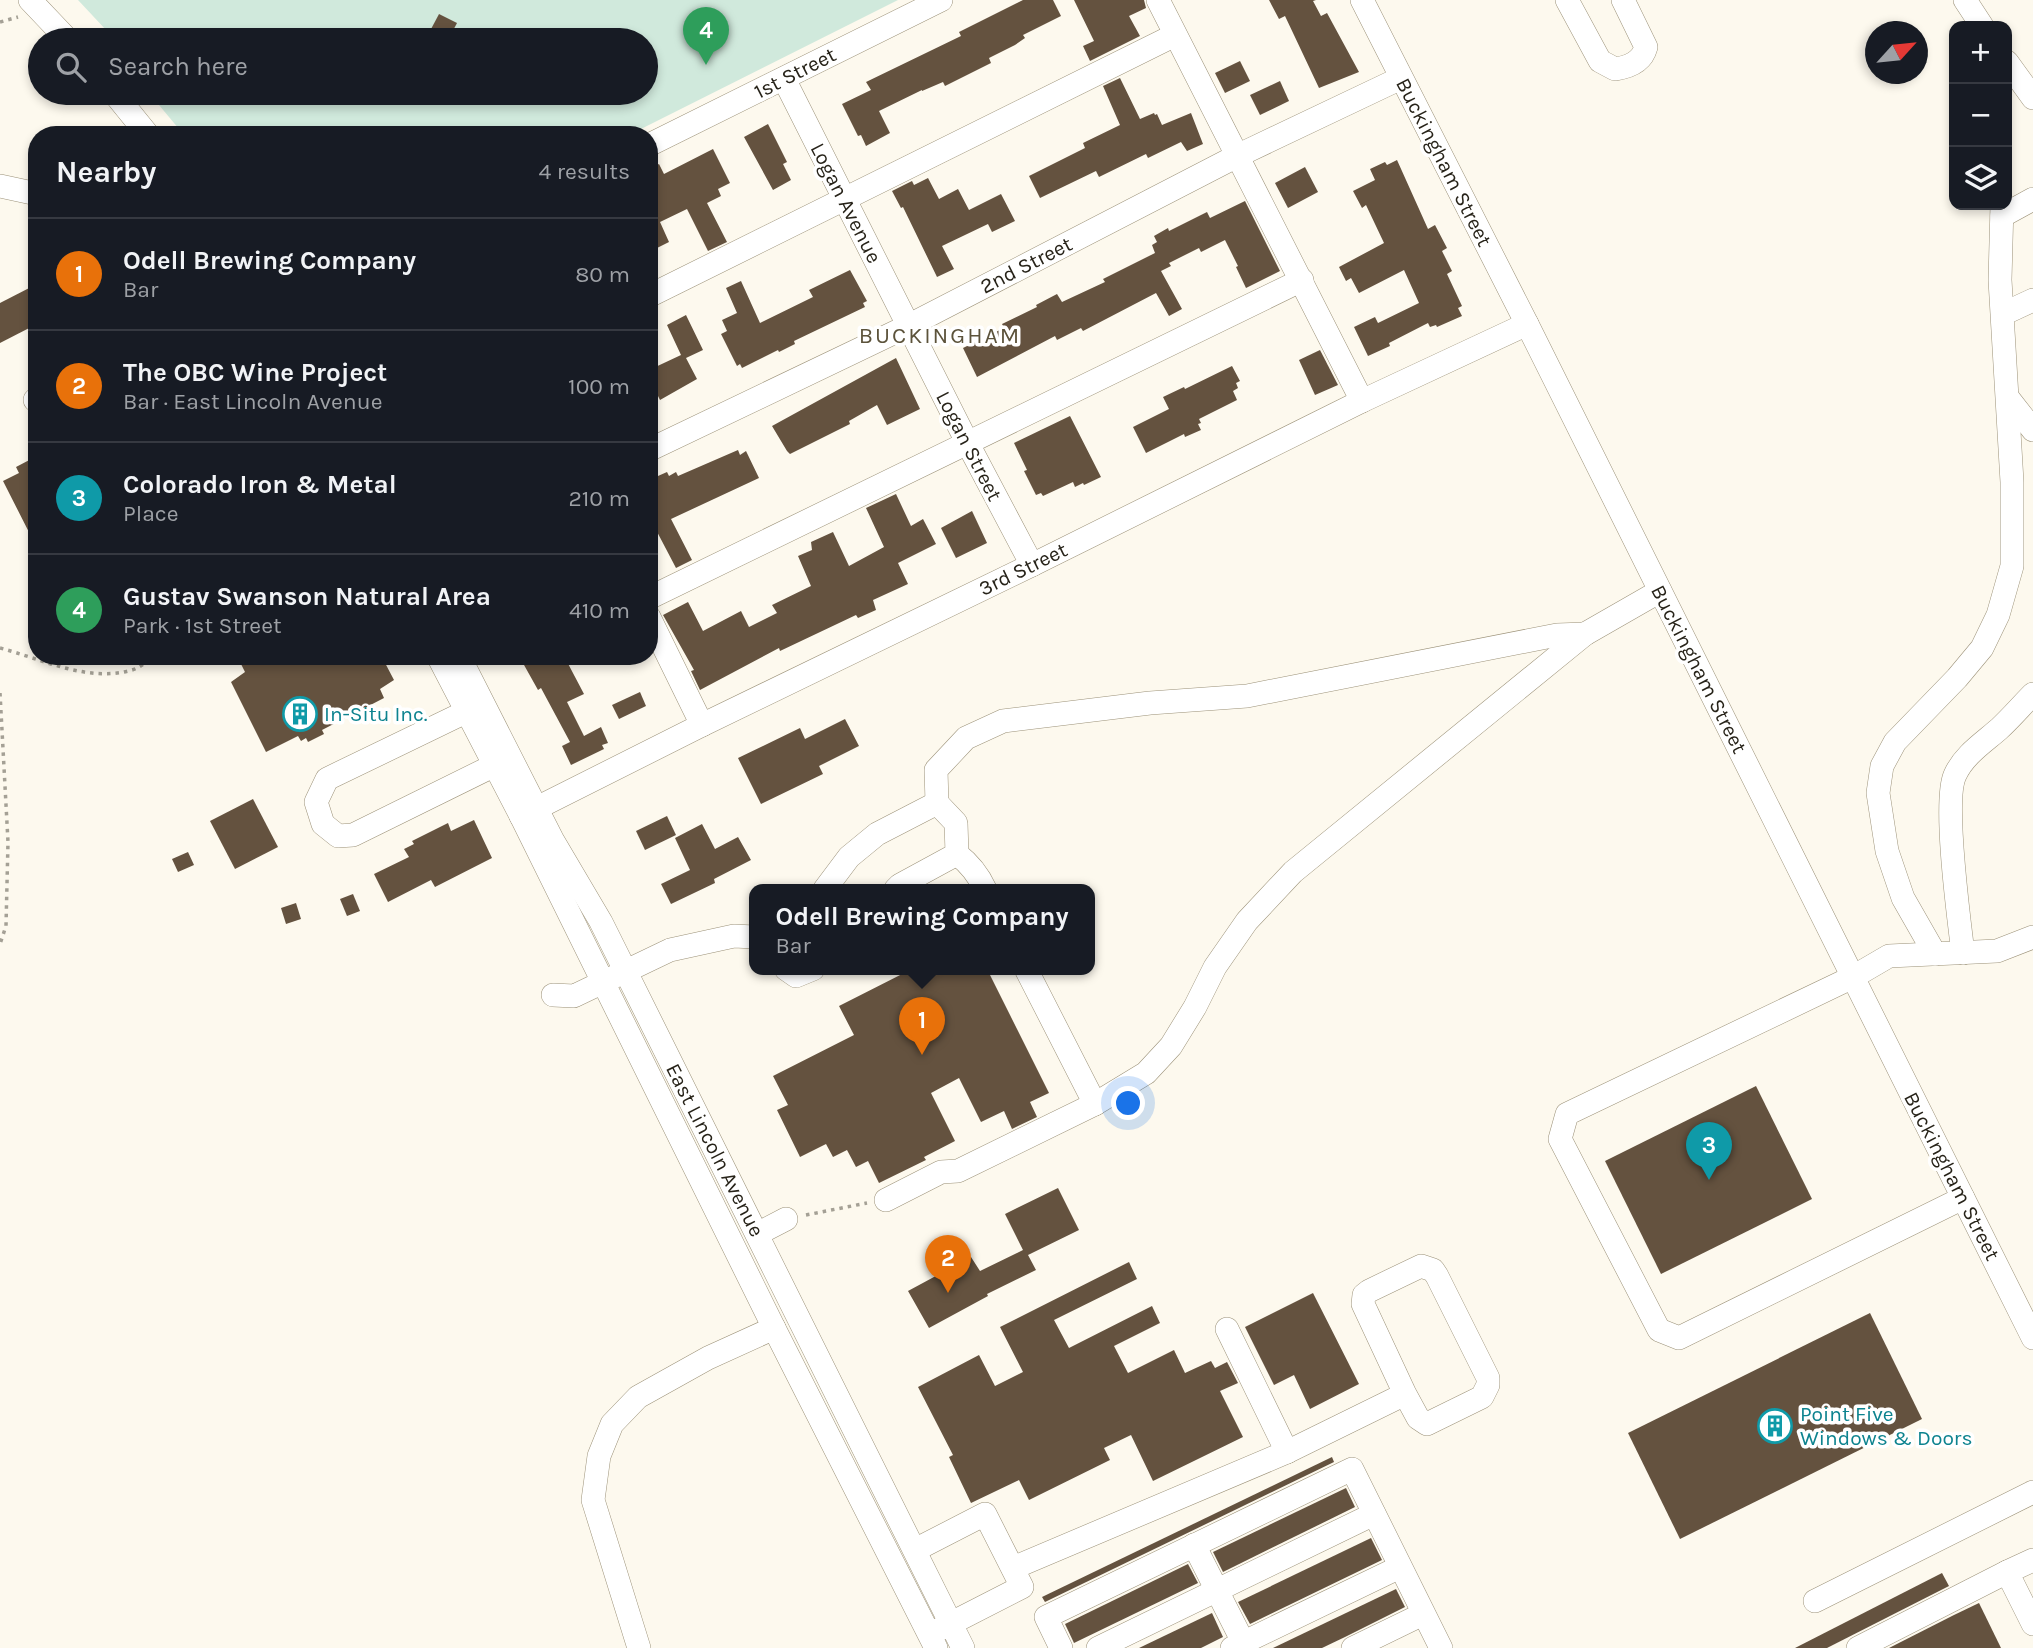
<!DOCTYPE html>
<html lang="en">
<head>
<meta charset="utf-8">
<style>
	:root { --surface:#171b24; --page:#20242c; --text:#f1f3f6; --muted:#9ea1a6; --line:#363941; --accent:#7c3aed }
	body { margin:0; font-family:Karla,sans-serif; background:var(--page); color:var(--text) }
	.controls { position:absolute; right:21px; top:21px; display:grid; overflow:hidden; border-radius:14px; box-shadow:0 4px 10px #0003 }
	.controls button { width:63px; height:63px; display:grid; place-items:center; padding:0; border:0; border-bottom:2px solid var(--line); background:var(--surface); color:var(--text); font:35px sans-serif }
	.compass { position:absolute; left:1865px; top:21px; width:63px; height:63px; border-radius:50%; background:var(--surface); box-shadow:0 4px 10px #0003; rotate:63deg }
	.you { position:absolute; left:1129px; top:1104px; width:24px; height:24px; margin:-18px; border:5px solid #fff; border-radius:50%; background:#1a73e8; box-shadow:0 0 0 10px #1a73e833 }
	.badge { display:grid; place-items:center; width:46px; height:46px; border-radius:50%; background:var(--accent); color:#fff; font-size:23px; font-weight:700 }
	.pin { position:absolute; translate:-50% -58px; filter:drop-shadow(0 2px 4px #0008) }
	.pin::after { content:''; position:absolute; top:37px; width:24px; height:21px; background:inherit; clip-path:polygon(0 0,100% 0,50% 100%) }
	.popup { position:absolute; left:749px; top:884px; width:346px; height:91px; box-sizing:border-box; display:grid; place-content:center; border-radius:14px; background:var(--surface); filter:drop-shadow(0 2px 5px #0005); font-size:23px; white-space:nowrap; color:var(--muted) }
	.popup b { font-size:26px; color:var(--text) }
	.popup::after { content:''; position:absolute; left:50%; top:100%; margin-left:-14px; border:14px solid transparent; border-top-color:var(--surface) }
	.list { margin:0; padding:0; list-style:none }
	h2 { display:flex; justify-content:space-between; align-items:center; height:91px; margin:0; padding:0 28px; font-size:30px }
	h2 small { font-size:23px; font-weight:400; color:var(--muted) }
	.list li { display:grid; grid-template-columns:46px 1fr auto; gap:21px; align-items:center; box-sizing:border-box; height:112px; padding:0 28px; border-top:2px solid var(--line) }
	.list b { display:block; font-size:26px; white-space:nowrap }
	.list p { margin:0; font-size:23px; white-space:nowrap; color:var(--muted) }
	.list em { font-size:23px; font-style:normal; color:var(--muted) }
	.icon { flex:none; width:38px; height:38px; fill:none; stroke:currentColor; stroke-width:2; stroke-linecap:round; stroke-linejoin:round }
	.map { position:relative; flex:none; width:2033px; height:1648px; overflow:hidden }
	.search { position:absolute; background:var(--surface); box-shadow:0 4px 10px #0003; left:28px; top:28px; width:630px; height:77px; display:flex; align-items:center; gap:18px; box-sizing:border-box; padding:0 24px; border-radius:38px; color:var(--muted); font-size:26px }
	.panel { position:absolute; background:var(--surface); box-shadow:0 4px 10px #0003; left:28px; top:126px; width:630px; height:539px; border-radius:28px }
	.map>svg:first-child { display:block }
</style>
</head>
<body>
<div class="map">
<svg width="2033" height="1648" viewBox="0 0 2033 1648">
	<rect width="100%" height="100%" fill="#fdf9ee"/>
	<polygon fill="#d0e9dc" points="78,0 898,0 629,135 184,135 149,93 646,93 646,40 112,40 107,31"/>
	<g fill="#64523f">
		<polygon points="1023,0 1053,0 1061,16 1023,35 1025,38 1015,45 989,58 991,63 945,86 943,82 922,91 922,90 879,111 890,133 866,146 861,135 858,136 842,104 871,90 866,82 961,36 959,32"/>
		<polygon points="1074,0 1144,0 1146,8 1129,16 1140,36 1090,61 1083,46 1094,41"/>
		<polygon points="1269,0 1316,0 1313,1 1321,16 1327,13 1359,72 1319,88 1285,16 1279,19"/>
		<polygon points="439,14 457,23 448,40 430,31"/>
		<polygon points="1240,61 1250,81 1225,93 1215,73"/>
		<polygon points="1120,78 1140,119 1154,113 1155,115 1157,114 1162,125 1191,113 1203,144 1187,151 1181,142 1148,158 1146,154 1099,177 1096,171 1040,198 1029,176 1085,148 1083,143 1120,125 1103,86"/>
		<polygon points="1280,81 1289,101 1260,115 1250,95"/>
		<polygon points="768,124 787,162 783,164 791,180 773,190 744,137"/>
		<polygon points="713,149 730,183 718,189 721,196 707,203 727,242 708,251 687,209 660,222 669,242 649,252 649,169 659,164 664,174"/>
		<polygon points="1397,160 1428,229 1435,225 1447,248 1442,251 1452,271 1447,274 1462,306 1458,308 1462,316 1437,327 1436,325 1430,327 1428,323 1389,343 1390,346 1368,356 1354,327 1375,317 1378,323 1419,303 1404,270 1359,293 1351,278 1346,281 1339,267 1384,243 1366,205 1362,208 1353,191 1375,180 1370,169 1385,162 1387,165"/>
		<polygon points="1305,167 1318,192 1288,208 1275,183"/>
		<polygon points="928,178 939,199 958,189 969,210 1001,194 1015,221 992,232 988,224 942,246 954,269 937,277 903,207 901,208 892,191 912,181 914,185"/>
		<polygon points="1245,201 1280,271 1246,288 1236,267 1238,266 1225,240 1201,252 1199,248 1169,263 1171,266 1161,271 1182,309 1169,316 1156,293 1083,331 1081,328 1057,340 1055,336 977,377 963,348 1004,328 1002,324 1037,307 1036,305 1057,294 1062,302 1105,282 1103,279 1155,253 1152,245 1157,242 1154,236 1168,228 1169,231 1207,212 1210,218"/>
		<polygon points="850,270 867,301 863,303 865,307 794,341 795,344 779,352 778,350 742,368 740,364 737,366 721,334 727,331 722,320 737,313 726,288 741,281 760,323 813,297 809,290"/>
		<polygon points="37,284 37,324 0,343 0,303"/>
		<polygon points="686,315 703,350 686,358 697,379 660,400 649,378 649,370 681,355 667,325"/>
		<polygon points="1320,350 1338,385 1315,395 1299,360"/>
		<polygon points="896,358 920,409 887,425 877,405 849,421 850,424 790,454 787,451 772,426"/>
		<polygon points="1232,366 1240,381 1236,383 1238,388 1233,391 1237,400 1199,419 1201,423 1198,424 1201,430 1185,437 1184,434 1146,453 1133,427 1169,409 1163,397 1184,387 1185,389"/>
		<polygon points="1070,416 1101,477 1084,485 1083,483 1075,487 1073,482 1043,496 1041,493 1036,495 1024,471 1027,470 1014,443"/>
		<polygon points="738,450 740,455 746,451 759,478 671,519 692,560 676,568 654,526 649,528 649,480 667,472 669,476 676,472 678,476"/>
		<polygon points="37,456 37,548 3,481 19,473 16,467"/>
		<polygon points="896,494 911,526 923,519 936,544 898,563 908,584 873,600 876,610 858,618 856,615 780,651 779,648 700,690 691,671 694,670 663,615 688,602 703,631 741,611 749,627 777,613 772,605 811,586 798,556 812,550 811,542 833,532 849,566 884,547 866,508"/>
		<polygon points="972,511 987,543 956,558 941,528"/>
		<polygon points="251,656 376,656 379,663 384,661 394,680 380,689 384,698 322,730 324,734 308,742 306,738 301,741 298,736 266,752 231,682 245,672 241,664"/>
		<polygon points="519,656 564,656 584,694 567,702 584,736 601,727 608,743 602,745 604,749 571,765 562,746 570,742 541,688 538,690"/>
		<polygon points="640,692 646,706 619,719 612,705"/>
		<polygon points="845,719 859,746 819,766 823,774 761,804 738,758 800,728 805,739"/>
		<polygon points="253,799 278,847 235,869 210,821"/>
		<polygon points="667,816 676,835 645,850 636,831"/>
		<polygon points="474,820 492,858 435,887 431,880 388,902 374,874 409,857 404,849 414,844 412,841 448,823 451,831"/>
		<polygon points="702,824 715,849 738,837 751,860 714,879 715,883 671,904 661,884 690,870 675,838"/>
		<polygon points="188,852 194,865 178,872 172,859"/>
		<polygon points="353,894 360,911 347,916 340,899"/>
		<polygon points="296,903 301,919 286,924 281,908"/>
		<polygon points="912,969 987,969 1049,1093 1030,1102 1037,1117 1012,1129 1004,1111 981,1122 959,1078 931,1093 955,1141 924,1157 926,1160 879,1183 868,1161 856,1167 847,1150 833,1157 826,1144 800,1157 777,1110 788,1105 773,1076 854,1035 839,1006"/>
		<polygon points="1756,1086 1812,1199 1661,1274 1605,1161"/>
		<polygon points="1058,1188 1079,1230 1028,1255 1036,1270 987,1294 988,1296 929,1328 908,1291 971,1257 980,1271 1023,1250 1005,1214"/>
		<polygon points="1129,1262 1137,1279 1054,1320 1069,1348 1152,1306 1160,1323 1114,1346 1128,1373 1174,1350 1185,1373 1211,1361 1215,1368 1227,1362 1238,1383 1220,1391 1243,1437 1153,1481 1131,1435 1104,1448 1110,1460 1029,1500 1019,1480 971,1503 949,1457 953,1455 918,1387 979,1355 995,1386 1023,1372 1000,1327"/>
		<polygon points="1313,1293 1359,1384 1310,1409 1294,1375 1274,1385 1245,1327"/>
		<polygon points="1870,1313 1922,1419 1680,1539 1628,1433"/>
		<polygon points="1332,1457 1334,1462 1045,1602 1042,1597"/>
		<polygon points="1346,1488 1355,1507 1223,1572 1213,1552"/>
		<polygon points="1371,1538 1382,1560 1250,1624 1238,1602"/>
		<polygon points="1188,1564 1198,1583 1074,1643 1065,1624"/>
		<polygon points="1942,1573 1949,1586 1827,1648 1795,1648"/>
		<polygon points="1396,1589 1405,1607 1345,1637 1322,1648 1273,1648"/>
		<polygon points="1979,1603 2001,1648 1889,1648 1954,1615"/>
		<polygon points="1212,1613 1223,1637 1201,1648 1139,1648"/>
	</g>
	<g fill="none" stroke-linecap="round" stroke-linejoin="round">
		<g stroke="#9c9279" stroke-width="24">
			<g id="minor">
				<polyline points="30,0 68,40"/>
				<polyline points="1158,0 1362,401"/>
				<polyline points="1362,0 1527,324 2033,1338"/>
				<path d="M1567,0l33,61 15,8c14,-2 27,-7 31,-22l-23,-47"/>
				<polyline points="1965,0 1982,26"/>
				<polyline points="2007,62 2033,98"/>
				<polyline points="784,79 968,444 1032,565"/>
				<polyline points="114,93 148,135"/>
				<polyline points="649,145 941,0"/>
				<polyline points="0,186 37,194"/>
				<polyline points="2002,216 2033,199"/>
				<polyline points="649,296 1175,35"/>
				<polyline points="2003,314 2033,300"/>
				<polyline points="2008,398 2033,430"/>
				<polyline points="35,400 37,398"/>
				<polyline points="649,450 908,326 1237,156 1401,78"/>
				<polyline points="649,598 1302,280"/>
				<polyline points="649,617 702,725"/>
				<polyline points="438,656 521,816 774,1328 936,1648"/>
				<polyline points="459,656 552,839 601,922 963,1648"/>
				<polyline points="480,705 327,779 316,802 323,824 338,836 353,835 507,759"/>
				<polyline points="937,803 936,770 966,738 1003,721 1150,703 1247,696 1557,635 1585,634"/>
				<polyline points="521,816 702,725 1032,565 1362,401 1527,324"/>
				<path d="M957,854c13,10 21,20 28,35"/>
				<polyline points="825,889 849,857 877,834 937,803 956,823 957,854 900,885 896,889"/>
				<path d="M1963,953c-4,-33 -20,-152 -8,-178 9,-20 28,-32 44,-46 12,-11 23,-24 34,-35"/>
				<polyline points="1935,954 1903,898 1887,851 1878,793 1882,766 1895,742 1957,678 1982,648 1998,615 2012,566 2012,482 2000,280 2002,205"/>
				<polyline points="786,969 796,976 813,969"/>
				<polyline points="1026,969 1095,1104"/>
				<polyline points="553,995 574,996 670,950 734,936 754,937"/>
				<polyline points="1963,1198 1679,1338 1659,1330 1560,1139 1567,1114 1853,977 1889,956 1997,951 2033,937"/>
				<polyline points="886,1200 941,1172 958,1171 1095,1104 1146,1073 1171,1046 1195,1007 1215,967 1247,921 1293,872 1585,634 1660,591"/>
				<polyline points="757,1234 786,1219"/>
				<polyline points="1227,1329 1287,1452"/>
				<polyline points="1194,1545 1246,1648"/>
				<polyline points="915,1550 985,1514 1022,1587 938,1630"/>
				<polyline points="2033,1560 2007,1572 2033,1624"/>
				<polyline points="1013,1568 1287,1452 1405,1394 1363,1304 1364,1295 1369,1291 1421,1266 1433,1270 1437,1276 1488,1378 1488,1385 1482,1397 1427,1424 1418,1418 1405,1394"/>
				<polyline points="1815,1601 2033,1492"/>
				<polyline points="639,1648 593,1500 599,1456 612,1424 638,1397 708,1358 774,1328"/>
				<polyline points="1061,1648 1046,1617 1352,1469 1441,1648"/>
				<polyline points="1098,1648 1374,1514"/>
				<polyline points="1232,1648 1400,1567"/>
				<polyline points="1353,1648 1423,1614"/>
				<polyline points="1858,1648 2007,1572"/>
			</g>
		</g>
		<g stroke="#a4a095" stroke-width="3.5" stroke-dasharray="3.5 5" stroke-linecap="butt">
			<polyline points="0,22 18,17"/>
			<path d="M0,648c42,11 88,35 132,22 7,-2 13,-7 19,-11l1,-3"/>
			<polyline points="0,693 8,842 6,926 0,944"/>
			<polyline points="806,1215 867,1203"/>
		</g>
		<use href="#minor" stroke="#fff" stroke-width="23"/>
	</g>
	<defs>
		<g id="building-ring" transform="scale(1.75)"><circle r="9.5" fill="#fff" stroke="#0f9aa8" stroke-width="1.5"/><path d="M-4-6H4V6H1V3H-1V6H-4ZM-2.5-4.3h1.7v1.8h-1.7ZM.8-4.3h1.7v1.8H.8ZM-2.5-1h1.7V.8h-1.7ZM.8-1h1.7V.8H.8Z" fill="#0f9aa8"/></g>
	</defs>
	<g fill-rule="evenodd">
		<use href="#building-ring" x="300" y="714"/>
		<use href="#building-ring" x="1775" y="1426"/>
	</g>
	<g text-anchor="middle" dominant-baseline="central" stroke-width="7" stroke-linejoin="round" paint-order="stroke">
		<g font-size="21" fill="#272319" stroke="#fff">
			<text transform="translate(795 73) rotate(-27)">1st Street</text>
			<text transform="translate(1444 162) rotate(63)">Buckingham Street</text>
			<text transform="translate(846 203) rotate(63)">Logan Avenue</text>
			<text transform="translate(1026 265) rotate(-27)">2nd Street</text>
			<text transform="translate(969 446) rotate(63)">Logan Street</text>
			<text transform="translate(1023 569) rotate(-26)">3rd Street</text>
			<text transform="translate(1699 669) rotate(63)">Buckingham Street</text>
			<text transform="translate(715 1150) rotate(63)">East Lincoln Avenue</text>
			<text transform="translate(1952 1176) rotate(63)">Buckingham Street</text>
		</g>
		<g font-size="21" fill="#0d838f" stroke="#fff" text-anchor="start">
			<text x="324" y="714">In-Situ Inc.</text>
			<text x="1800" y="1414">Point Five<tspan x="1800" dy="24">Windows &amp; Doors</tspan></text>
		</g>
		<g font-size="23" letter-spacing="2" fill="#5c533b" stroke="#fff">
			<text x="940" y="335">BUCKINGHAM</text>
		</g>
	</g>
</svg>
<div class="controls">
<button>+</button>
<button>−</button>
<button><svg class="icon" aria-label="layers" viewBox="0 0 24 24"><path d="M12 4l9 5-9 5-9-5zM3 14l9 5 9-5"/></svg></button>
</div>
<svg class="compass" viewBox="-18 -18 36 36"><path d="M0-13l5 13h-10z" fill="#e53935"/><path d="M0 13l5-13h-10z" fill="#9ea1a6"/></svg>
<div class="you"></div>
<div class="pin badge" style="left:922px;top:1055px;background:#e8710a">1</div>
<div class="popup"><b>Odell Brewing Company</b>Bar</div>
<div class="pin badge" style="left:948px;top:1293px;background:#e8710a">2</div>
<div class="pin badge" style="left:1709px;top:1180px;background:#0f9aa8">3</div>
<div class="pin badge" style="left:706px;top:65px;background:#2e9e5b">4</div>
<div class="search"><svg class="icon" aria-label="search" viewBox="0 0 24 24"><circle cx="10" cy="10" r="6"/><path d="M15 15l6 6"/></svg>Search here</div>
<section class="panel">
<h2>Nearby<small>4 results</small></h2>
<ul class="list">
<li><span class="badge" style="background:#e8710a">1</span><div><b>Odell Brewing Company</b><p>Bar</p></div><em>80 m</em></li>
<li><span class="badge" style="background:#e8710a">2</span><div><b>The OBC Wine Project</b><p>Bar · East Lincoln Avenue</p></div><em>100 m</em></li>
<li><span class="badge" style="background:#0f9aa8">3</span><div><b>Colorado Iron &amp; Metal</b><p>Place</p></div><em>210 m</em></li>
<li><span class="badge" style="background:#2e9e5b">4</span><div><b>Gustav Swanson Natural Area</b><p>Park · 1st Street</p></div><em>410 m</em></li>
</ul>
</section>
</div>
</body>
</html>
